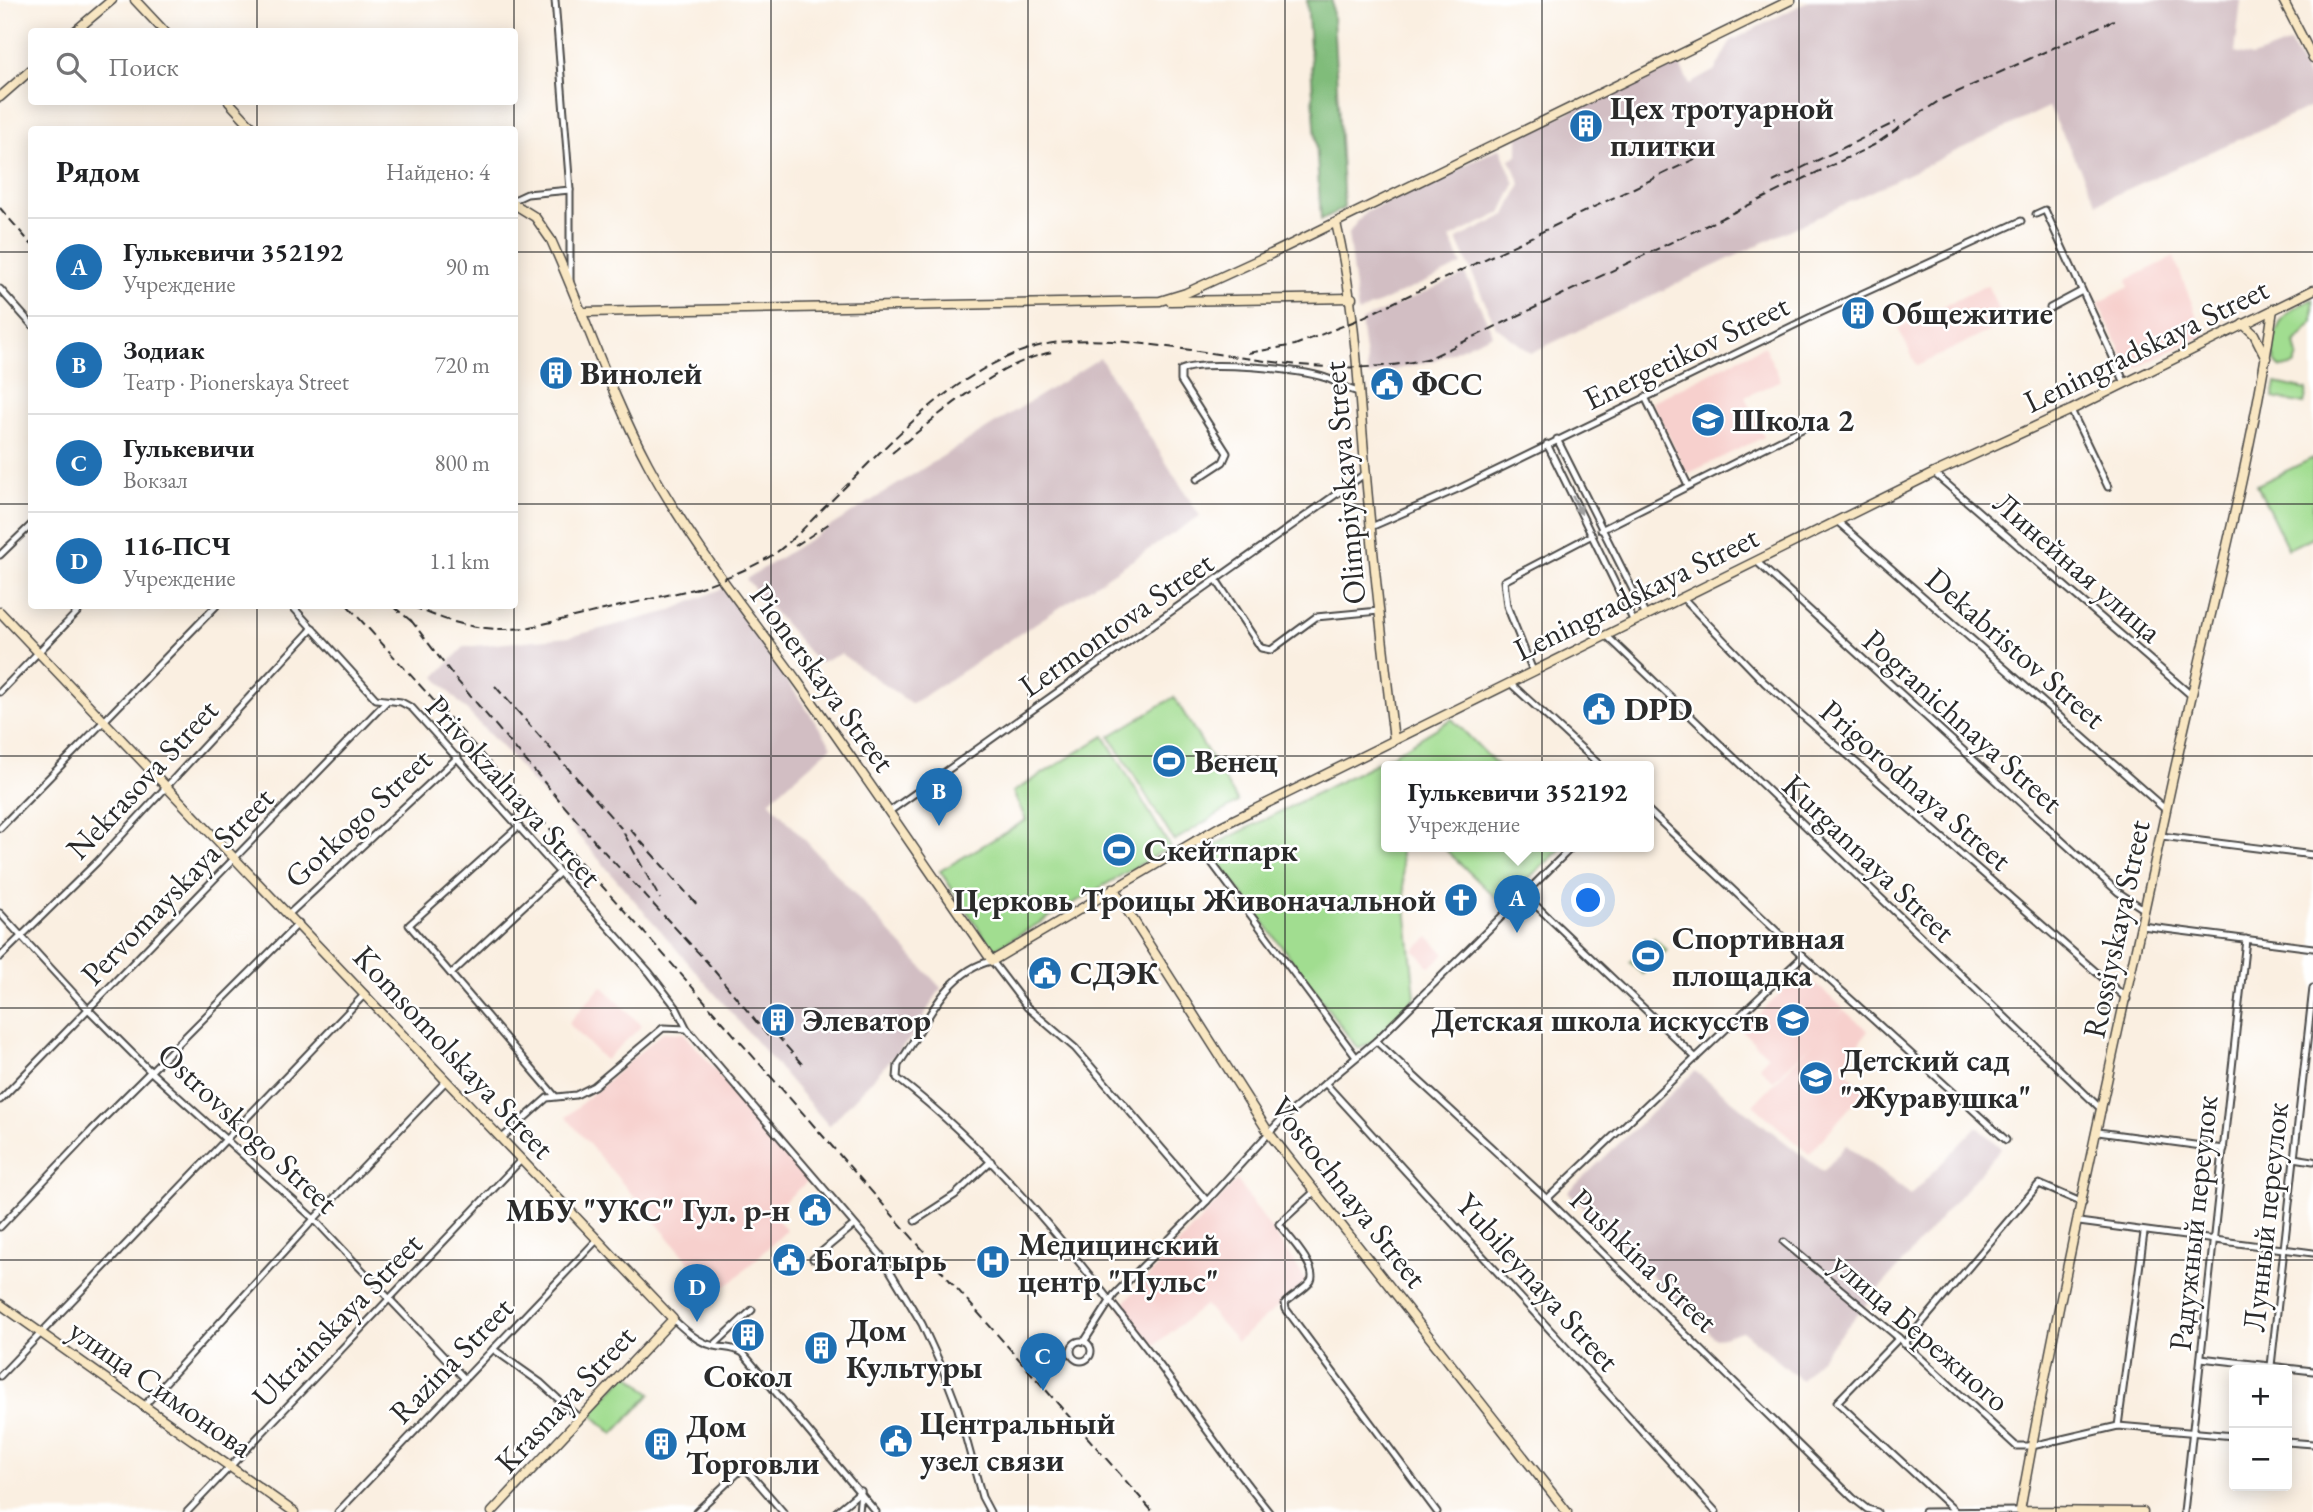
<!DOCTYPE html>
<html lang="ru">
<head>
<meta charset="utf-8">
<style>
	:root { --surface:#fff; --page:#f6f6f6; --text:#202124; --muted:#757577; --line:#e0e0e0; --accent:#1f6fb2 }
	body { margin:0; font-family:"EB Garamond",serif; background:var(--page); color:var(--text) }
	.controls { position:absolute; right:21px; bottom:21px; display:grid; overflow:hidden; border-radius:7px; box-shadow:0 4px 18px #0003 }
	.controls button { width:63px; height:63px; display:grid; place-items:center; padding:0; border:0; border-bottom:2px solid var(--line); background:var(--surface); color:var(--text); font:35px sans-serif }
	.you { position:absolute; left:1589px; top:901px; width:24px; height:24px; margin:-18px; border:5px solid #fff; border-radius:50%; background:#1a73e8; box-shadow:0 0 0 10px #1a73e833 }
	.badge { display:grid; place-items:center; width:46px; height:46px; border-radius:50%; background:var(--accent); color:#fff; font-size:23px; font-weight:700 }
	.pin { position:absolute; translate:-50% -58px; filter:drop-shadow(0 2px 4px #0008) }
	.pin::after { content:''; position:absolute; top:37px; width:24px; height:21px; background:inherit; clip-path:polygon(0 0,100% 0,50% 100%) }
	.popup { position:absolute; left:1381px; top:761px; width:273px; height:91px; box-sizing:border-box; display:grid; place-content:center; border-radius:7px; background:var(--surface); filter:drop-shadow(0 2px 5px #0005); font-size:23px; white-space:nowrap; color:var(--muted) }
	.popup b { font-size:26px; color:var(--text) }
	.popup::after { content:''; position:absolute; left:50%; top:100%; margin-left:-14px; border:14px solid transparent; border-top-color:var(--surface) }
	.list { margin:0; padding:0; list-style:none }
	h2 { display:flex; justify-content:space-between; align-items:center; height:91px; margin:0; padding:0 28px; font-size:30px }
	h2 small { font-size:23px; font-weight:400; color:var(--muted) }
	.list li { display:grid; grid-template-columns:46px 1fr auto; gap:21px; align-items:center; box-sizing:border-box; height:98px; padding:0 28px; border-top:2px solid var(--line) }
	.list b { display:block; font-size:26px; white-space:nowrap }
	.list p { margin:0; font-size:23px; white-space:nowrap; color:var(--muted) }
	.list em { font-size:23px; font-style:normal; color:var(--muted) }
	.icon { flex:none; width:38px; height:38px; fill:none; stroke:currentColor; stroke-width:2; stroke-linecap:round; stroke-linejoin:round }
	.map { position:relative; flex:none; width:2313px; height:1512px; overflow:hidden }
	.search { position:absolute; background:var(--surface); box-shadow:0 4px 18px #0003; left:28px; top:28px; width:490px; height:77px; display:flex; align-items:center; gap:18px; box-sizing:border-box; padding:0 24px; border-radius:7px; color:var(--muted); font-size:26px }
	.panel { position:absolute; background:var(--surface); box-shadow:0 4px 18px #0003; left:28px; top:126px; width:490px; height:483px; border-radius:7px }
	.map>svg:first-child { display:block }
</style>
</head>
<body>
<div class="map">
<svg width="2313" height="1512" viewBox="0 0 2313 1512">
	<rect width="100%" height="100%" fill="#fff"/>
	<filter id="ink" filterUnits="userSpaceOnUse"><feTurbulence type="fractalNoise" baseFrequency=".0143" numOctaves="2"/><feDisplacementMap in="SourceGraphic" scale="14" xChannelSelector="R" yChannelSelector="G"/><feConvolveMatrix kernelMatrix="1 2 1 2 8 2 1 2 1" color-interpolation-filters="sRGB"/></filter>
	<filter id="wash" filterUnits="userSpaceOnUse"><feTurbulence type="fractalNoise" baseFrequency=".00686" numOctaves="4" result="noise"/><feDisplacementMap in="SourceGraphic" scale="28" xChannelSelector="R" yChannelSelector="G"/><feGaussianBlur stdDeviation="1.57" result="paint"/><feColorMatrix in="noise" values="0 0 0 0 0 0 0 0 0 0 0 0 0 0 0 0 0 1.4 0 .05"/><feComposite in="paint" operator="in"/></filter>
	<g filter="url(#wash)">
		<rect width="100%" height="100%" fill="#faefe1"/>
		<g fill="#f7d0cd">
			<polygon points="2174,257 2204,335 2130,371 2098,303 2129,287 2127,280"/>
			<polygon points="1987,285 2006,323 1917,366 1898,328"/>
			<polygon points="1764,346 1781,380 1745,397 1764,437 1687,474 1652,402"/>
			<polygon points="1429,937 1445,954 1430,967 1414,950"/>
			<polygon points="1802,972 1844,1009 1837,1017 1844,1010 1868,1031 1841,1066 1865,1090 1809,1154 1753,1105 1814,1042 1773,1081 1759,1066 1768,1056 1742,1031"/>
			<polygon points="602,986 642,1026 605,1060 568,1023"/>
			<polygon points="663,1032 684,1033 809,1180 771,1213 787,1230 733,1281 715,1292 566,1117"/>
			<polygon points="1237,1180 1307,1281 1237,1342 1205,1305 1152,1347 1119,1308"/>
		</g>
		<g fill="#d2bec3">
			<polygon points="1810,0 2241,0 2235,53 2252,57 2290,43 2313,88 2313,106 2097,203 2049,107 1531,353 1496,327 1457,239 1506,215 1521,184 1510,159 1518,155 1518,136 1677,61 1690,84 1715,70 1731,41"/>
			<polygon points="1500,148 1515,184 1501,213 1450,238 1462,265 1358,313 1348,234 1357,222 1366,212"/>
			<polygon points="1465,274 1493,334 1433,361 1368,376 1361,321"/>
			<polygon points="1100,358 1200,516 912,704 841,654 818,663 746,579"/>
			<polygon points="723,588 832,746 769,801 941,988 909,1040 829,1126 508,754 435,677 464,647 569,637 667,612"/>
			<polygon points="1695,1071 1823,1172 1846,1145 1911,1195 1977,1126 2001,1148 1801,1380 1742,1331 1716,1339 1568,1192"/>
		</g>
		<g fill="#a1dd90" stroke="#66845e" stroke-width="2">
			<path d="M2313,299v23l-18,21 3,13 -3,9 -13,3c-17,-9 -7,-44 6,-55 6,-6 17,-10 25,-14z"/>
			<polygon points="2276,383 2307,390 2304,404 2273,398"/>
			<polygon points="2313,458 2313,537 2288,549 2257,485"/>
			<polygon points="1174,697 1238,802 1174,841 1110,736"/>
			<polygon points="1452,719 1499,767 1386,767 1386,847 1400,847 1415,997 1371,1043 1358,1049 1208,848 1392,755"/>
			<polygon points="1104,736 1170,847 993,950 940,871 1026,820 1013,792"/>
			<polygon points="1443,847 1563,847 1501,903"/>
			<polygon points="1654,938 1667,950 1643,974 1630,962"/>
			<polygon points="628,1373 651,1394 613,1434 590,1413"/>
		</g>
		<polygon fill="#80bc7a" stroke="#567452" stroke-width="2" points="1307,0 1332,0 1344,208 1321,220"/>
	</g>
	<g filter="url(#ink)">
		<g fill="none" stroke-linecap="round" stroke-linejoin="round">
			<g stroke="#4a4846" stroke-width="9">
				<g id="street">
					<polyline points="555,0 570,190 570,282"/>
					<polyline points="514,200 527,194 570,190"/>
					<polyline points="2036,214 2045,210 2125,383"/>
					<polyline points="0,289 32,325"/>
					<polyline points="2050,308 2082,291"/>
					<polyline points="1645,397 1688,485"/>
					<polyline points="2071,410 2108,487"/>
					<polyline points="1557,439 1646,616"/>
					<polyline points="1547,444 1634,622"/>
					<polyline points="1934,473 2192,696"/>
					<path d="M1197,479l26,-17 4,-9 -46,-72v-11c22,-10 121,-1 145,8 12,4 20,12 34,14"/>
					<polyline points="1837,521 2166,810"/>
					<polyline points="1371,527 1460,488 1811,317 2021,221"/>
					<polyline points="1601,530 1814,423"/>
					<polyline points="0,555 32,524"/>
					<polyline points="1756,561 2118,892 2145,910"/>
					<polyline points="1217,581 1261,648 1271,650 1316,617 1379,611"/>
					<polyline points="1682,597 1765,683 2127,999"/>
					<polyline points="292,606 376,699 401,702 412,708 649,972 676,1007 687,1029"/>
					<polyline points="1606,635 2102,1110"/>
					<polyline points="1533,671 1507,606 1504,581 1592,535"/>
					<polyline points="1510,683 1602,767"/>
					<polyline points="0,692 83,606"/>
					<polyline points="1648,810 1803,956 2006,1140"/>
					<polyline points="890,811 1366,473"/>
					<polyline points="519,826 409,925 555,1096"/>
					<polyline points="0,828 216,606"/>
					<polyline points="2161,836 2313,855"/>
					<polyline points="1195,840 1356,1057"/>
					<polyline points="1524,894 1696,1058"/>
					<polyline points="0,913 89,1010 152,1073 314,1219 464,1378"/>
					<polyline points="289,914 458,757"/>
					<polyline points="2142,926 2313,948"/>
					<polyline points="0,957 97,862 313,628"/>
					<polyline points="451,974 559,873"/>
					<polyline points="1376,1041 1547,1199 1853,1498 1867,1509 1877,1512"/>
					<polyline points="1325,1083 1716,1512"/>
					<polyline points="0,1100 386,702"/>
					<polyline points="2098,1132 2224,1149"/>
					<polyline points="502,1138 547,1098 576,1095 594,1086 663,1028 687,1029 880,1254 922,1324 943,1370 958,1409 982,1497 990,1512"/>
					<polyline points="2294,1158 2313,1161"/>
					<path d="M1315,1191l-36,33c8,11 39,43 32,57 -5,8 -19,15 -26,22l1,6 151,203"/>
					<polyline points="1547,1199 1803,956"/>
					<path d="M1207,1201l-132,-153 -48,-41 -35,-46c-47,9 -68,68 -94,104l-1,13c103,79 183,183 261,285 37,50 72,101 111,149"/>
					<polyline points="915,1221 955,1195 991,1161"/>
					<polyline points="2079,1222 2313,1253"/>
					<polyline points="0,1227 92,1130 299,923"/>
					<polyline points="1784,1242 1899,1338 2016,1446 2032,1446 2118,1426 2234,1436"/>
					<polyline points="813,1259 854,1225"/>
					<path d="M673,1319c11,10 23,22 38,26 11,4 21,1 32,8l133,159"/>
					<polyline points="1899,1338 1837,1402 1956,1512"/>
					<circle cx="1081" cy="1351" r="10"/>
					<polyline points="1084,1342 1114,1295 1207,1201 1280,1121 1376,1041 1572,847"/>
					<polyline points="1904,1344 2039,1184 2083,1203"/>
					<polyline points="713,1346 752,1310"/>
					<polyline points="493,1349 541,1383 580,1419"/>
					<polyline points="2201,1358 2313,1371"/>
					<polyline points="2271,1366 2313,988"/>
					<polyline points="0,1376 365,994"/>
					<polyline points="143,1407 314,1219 446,1081"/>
					<polyline points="2118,1426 2144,1233"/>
					<polyline points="2287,1442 2313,1444"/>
					<polyline points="187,1512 521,1160"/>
					<polyline points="338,1512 597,1240"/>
					<polyline points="696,1512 741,1470 747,1470 783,1512"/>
					<polyline points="836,1512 861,1491"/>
					<polyline points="859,1512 861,1491"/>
					<polyline points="1924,1512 2020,1511"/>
					<polyline points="2184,1512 2246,939"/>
				</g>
			</g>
			<g stroke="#4a4846" stroke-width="11">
				<g id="secondary">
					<polyline points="135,0 165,32"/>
					<polyline points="2283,0 2313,58"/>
					<polyline points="74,32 112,0"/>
					<polyline points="0,97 32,69"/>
					<polyline points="229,102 255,130"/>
					<path d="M514,204l21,13 16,23c33,73 59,153 97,224 42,78 98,146 150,218 66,92 129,186 194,279l229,-135 713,-353 137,-63 242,-120"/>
					<path d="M1336,223c19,80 22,160 29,242 8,92 18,184 29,275"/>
					<polyline points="1170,301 1352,298"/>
					<polyline points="584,312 1160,301 1186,293 1271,254 1791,0"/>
					<polyline points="2243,324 2254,334 2266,358"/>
					<polyline points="0,612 673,1319 492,1512"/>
					<polyline points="1113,888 1269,1133 1567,1512"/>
					<polyline points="0,1304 294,1512"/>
					<path d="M2143,1512l-123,-1c42,-235 96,-468 146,-701 35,-167 83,-331 107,-501"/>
				</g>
			</g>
			<use href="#street" stroke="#fff" stroke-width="5"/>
			<use href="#secondary" stroke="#f9e7c3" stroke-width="8"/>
			<g stroke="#2b2b2b" stroke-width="2" stroke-dasharray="10 5" stroke-linecap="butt">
				<polyline points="1773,182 1896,122"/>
				<polyline points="0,208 32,245"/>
				<polyline points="1248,353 1295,345 1355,321 1705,154"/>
				<path d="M892,453c43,-35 105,-91 161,-101"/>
				<polyline points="795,546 830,523"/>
				<path d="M695,589c27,-10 57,-20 82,-37 20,-15 36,-34 54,-51 59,-58 119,-127 200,-153 43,-13 93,-7 137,-1 88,11 175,33 262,11l444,-213 66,-45 174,-80"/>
				<polyline points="348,606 650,939 1153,1512"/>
				<polyline points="393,606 417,626"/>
				<path d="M412,606c39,18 71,26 114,22l176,-41"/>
				<polyline points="410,619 455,678 596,843 707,962 768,1036"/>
				<polyline points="495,686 621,828 660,899"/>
				<polyline points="630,829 698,906"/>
				<polyline points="766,1023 802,1064"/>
			</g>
		</g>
		<defs><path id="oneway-solid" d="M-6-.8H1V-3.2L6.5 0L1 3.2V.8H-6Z" transform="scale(1.75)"/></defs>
		<use fill="#a0a0a0" href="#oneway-solid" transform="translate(1577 505) rotate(64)"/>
	</g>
	<path fill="none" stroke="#2b2b2b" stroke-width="2" stroke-opacity="0.55" d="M257,0v32M514,0v32M771,0v1512M1028,0v1512M1285,0v1512M1542,0v1512M1799,0v1512M2056,0v1512M257,102v28M514,102v28M0,252h32M514,252h1799M0,504h32M514,504h1799M257,606v906M514,606v906M0,756h2313M0,1008h2313M0,1260h2313"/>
	<defs>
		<g id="building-disc" transform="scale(1.75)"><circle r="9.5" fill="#1f6fb2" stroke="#fff"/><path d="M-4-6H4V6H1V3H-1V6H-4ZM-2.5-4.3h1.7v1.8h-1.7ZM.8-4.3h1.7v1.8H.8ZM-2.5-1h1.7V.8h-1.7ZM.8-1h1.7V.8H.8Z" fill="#fff"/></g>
		<g id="civic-disc" transform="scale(1.75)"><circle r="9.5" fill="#1f6fb2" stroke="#fff"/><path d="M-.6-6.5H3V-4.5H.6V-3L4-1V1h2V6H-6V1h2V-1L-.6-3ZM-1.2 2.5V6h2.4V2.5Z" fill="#fff"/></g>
		<g id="school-disc" transform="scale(1.75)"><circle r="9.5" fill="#1f6fb2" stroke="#fff"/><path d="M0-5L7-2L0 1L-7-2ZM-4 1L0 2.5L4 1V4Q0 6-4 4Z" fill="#fff"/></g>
		<g id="stadium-disc" transform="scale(1.75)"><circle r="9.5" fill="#1f6fb2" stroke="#fff"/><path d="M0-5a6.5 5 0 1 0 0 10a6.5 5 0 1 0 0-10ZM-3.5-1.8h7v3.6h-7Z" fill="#fff"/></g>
		<g id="church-disc" transform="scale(1.75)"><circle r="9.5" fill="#1f6fb2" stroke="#fff"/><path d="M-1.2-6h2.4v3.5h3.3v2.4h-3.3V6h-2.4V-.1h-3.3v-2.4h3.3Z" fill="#fff"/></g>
		<g id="hospital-disc" transform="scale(1.75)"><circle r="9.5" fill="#1f6fb2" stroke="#fff"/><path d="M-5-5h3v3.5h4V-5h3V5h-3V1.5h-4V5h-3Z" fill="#fff"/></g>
	</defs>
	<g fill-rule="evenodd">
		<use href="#building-disc" x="1586" y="126"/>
		<use href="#building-disc" x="1858" y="313"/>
		<use href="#building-disc" x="556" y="373"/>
		<use href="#civic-disc" x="1387" y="384"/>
		<use href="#school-disc" x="1708" y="420"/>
		<use href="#civic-disc" x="1599" y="709"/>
		<use href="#stadium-disc" x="1169" y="761"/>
		<use href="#stadium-disc" x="1119" y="850"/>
		<use href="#church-disc" x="1461" y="900"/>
		<use href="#stadium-disc" x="1648" y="956"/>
		<use href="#civic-disc" x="1045" y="973"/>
		<use href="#building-disc" x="778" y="1020"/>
		<use href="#school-disc" x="1793" y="1020"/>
		<use href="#school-disc" x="1816" y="1078"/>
		<use href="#civic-disc" x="815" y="1210"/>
		<use href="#civic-disc" x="789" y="1260"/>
		<use href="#hospital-disc" x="993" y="1262"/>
		<use href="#building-disc" x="748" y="1335"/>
		<use href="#building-disc" x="821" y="1348"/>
		<use href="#civic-disc" x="896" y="1441"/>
		<use href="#building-disc" x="661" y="1444"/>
	</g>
	<g text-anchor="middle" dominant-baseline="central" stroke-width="5" stroke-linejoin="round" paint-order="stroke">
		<g font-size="32" font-weight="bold" fill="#2b2b2b" stroke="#fff" text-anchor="start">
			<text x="1610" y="108">Цех тротуарной<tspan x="1610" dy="37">плитки</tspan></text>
			<text x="1882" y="313">Общежитие</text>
			<text x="580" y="373">Винолей</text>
			<text x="1412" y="384">ФСС</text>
			<text x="1732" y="420">Школа 2</text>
			<text x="1624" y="709">DPD</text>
			<text x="1194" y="761">Венец</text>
			<text x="1144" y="850">Скейтпарк</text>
			<text x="1436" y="900" text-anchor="end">Церковь Троицы Живоначальной</text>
			<text x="1672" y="938">Спортивная<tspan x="1672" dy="37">площадка</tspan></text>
			<text x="1070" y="973">СДЭК</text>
			<text x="802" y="1020">Элеватор</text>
			<text x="1769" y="1020" text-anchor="end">Детская школа искусств</text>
			<text x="1840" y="1060">Детский сад<tspan x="1840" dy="37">"Журавушка"</tspan></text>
			<text x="790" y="1210" text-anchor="end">МБУ "УКС" Гул. р-н</text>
			<text x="1018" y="1244">Медицинский<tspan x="1018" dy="37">центр "Пульс"</tspan></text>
			<text x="814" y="1260">Богатырь</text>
			<text x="846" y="1330">Дом<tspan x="846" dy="37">Культуры</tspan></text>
			<text x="748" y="1376" text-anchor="middle">Сокол</text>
			<text x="920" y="1423">Центральный<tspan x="920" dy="37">узел связи</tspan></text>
			<text x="686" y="1426">Дом<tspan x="686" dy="37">Торговли</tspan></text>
		</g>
		<g font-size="32" fill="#2b2b2b" stroke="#fff">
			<text transform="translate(2146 345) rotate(-26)">Leningradskaya Street</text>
			<text transform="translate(1686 352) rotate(-26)">Energetikov Street</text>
			<text transform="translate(1344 483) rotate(-95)">Olimpiyskaya Street</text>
			<text transform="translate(2078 567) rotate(41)">Линейная улица</text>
			<text transform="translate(1636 593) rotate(-26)">Leningradskaya Street</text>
			<text transform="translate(1116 624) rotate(-35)">Lermontova Street</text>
			<text transform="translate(2016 648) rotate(41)">Dekabristov Street</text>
			<text transform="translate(823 678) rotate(54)">Pionerskaya Street</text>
			<text transform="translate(1963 721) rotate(42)">Pogranichnaya Street</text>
			<text transform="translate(142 779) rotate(-47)">Nekrasova Street</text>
			<text transform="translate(1916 785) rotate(41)">Prigorodnaya Street</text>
			<text transform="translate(514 791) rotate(48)">Privokzalnaya Street</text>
			<text transform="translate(358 818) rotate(-43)">Gorkogo Street</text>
			<text transform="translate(1869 858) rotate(44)">Kurgannaya Street</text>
			<text transform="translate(177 886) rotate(-46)">Pervomayskaya Street</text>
			<text transform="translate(2116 929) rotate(-78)">Rossiyskaya Street</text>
			<text transform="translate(454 1052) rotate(47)">Komsomolskaya Street</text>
			<text transform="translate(248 1128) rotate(43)">Ostrovskogo Street</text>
			<text transform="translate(1349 1192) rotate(52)">Vostochnaya Street</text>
			<text transform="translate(2265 1217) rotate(-84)">Лунный переулок</text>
			<text transform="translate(2193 1223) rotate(-84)">Радужный переулок</text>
			<text transform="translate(1644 1260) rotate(44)">Pushkina Street</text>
			<text transform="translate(1538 1282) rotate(48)">Yubileynaya Street</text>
			<text transform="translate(337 1320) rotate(-46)">Ukrainskaya Street</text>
			<text transform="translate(1921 1332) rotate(41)">улица Бережного</text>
			<text transform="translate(451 1360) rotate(-46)">Razina Street</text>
			<text transform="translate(161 1388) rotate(35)">улица Симонова</text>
			<text transform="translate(565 1399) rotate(-47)">Krasnaya Street</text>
		</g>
	</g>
</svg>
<div class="controls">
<button>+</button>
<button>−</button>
</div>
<div class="you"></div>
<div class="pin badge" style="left:1517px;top:933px">A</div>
<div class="popup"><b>Гулькевичи 352192</b>Учреждение</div>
<div class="pin badge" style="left:939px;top:826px">B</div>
<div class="pin badge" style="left:1043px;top:1391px">C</div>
<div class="pin badge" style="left:697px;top:1322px">D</div>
<div class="search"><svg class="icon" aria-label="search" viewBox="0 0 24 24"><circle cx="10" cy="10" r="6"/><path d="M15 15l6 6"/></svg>Поиск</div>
<section class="panel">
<h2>Рядом<small>Найдено: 4</small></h2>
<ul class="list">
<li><span class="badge">A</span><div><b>Гулькевичи 352192</b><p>Учреждение</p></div><em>90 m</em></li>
<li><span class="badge">B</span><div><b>Зодиак</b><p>Театр · Pionerskaya Street</p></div><em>720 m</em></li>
<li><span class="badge">C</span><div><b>Гулькевичи</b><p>Вокзал</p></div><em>800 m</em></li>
<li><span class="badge">D</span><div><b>116-ПСЧ</b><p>Учреждение</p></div><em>1.1 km</em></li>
</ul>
</section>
</div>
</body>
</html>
